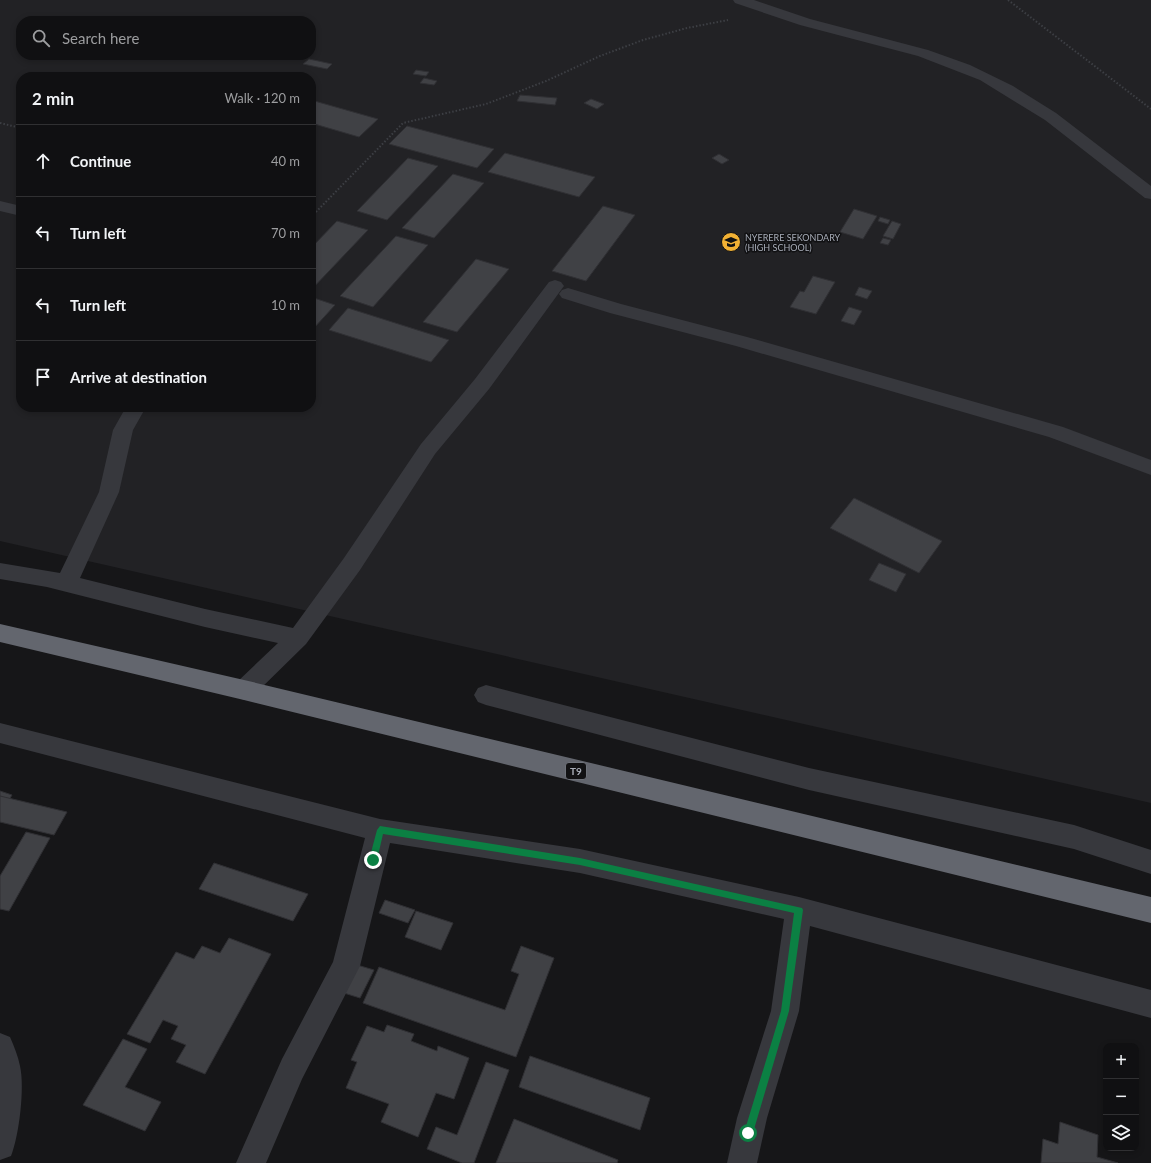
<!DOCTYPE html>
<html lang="en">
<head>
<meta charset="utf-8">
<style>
	:root { --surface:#101012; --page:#1e1e20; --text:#f1f3f6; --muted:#9c9d9f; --line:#303032 }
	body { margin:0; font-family:Lato,sans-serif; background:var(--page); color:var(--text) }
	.controls { position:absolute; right:12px; bottom:12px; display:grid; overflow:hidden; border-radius:8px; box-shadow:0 2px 6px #0003 }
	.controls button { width:36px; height:36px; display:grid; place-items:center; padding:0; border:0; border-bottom:1px solid var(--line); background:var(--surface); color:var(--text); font:20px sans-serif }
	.stop { position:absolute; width:12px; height:12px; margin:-9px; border:3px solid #0b8043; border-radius:50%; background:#fff }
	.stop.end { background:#0b8043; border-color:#fff; box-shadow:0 1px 4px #0008 }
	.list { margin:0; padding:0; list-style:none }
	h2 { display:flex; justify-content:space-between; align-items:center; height:52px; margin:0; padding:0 16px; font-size:17px }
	h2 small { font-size:13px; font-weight:400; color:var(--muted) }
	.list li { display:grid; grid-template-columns:26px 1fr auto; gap:12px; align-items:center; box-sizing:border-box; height:72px; padding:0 16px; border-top:1px solid var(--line) }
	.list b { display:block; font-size:15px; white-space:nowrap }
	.list em { font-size:13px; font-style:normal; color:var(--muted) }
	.icon { flex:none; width:22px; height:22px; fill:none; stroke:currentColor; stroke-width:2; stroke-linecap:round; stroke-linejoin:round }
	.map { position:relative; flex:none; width:1151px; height:1163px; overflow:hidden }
	.search { position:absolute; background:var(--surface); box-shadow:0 2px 6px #0003; left:16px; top:16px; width:300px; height:44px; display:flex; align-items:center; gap:10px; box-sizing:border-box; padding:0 14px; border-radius:16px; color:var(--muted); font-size:15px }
	.panel { position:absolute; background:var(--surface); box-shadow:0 2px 6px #0003; left:16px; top:72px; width:300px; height:340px; border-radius:16px }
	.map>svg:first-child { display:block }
</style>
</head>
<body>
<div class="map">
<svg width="1151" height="1163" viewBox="0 0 1151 1163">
	<rect width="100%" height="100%" fill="#161618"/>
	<path fill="#222225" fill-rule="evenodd" d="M0,0h1151v803l-1151,-262zM21,21h290v34h-290zM21,77h290v330h-290z"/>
	<g fill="#404145" stroke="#303034">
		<polygon points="309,59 332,64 327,69 303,64"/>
		<polygon points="416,70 429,72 426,76 413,74"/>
		<polygon points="424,78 437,81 434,85 420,83"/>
		<polygon points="520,95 557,98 555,105 517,101"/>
		<polygon points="591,99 604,104 597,109 584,103"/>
		<polygon points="311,100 378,119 359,137 311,123"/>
		<polygon points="407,126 494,149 477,168 389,144"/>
		<polygon points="505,153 595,177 579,197 488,172"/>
		<polygon points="719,154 729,160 722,164 712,158"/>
		<polygon points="408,158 438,166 387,220 357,211"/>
		<polygon points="453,174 484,183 434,238 402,228"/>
		<polygon points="603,206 635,215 586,281 552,271"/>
		<polygon points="854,209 877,216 863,239 840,232"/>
		<polygon points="880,217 890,220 888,224 878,221"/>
		<polygon points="337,221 368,230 311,290 311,248"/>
		<polygon points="892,221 901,224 893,239 883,236"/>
		<polygon points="396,236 428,245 373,307 340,296"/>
		<polygon points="883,238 891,240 888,245 880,243"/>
		<polygon points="476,259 509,269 457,332 423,322"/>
		<polygon points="813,276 835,282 816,314 790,307 800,291 804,292"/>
		<polygon points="859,287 872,291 867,299 855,295"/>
		<polygon points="311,297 335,305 314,328 311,327"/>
		<polygon points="849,307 862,311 854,325 841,321"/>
		<polygon points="348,308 449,340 431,362 329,330"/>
		<polygon points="854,498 942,541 919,573 830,528"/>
		<polygon points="879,563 906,574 896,592 869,580"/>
		<polygon points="0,791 12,795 0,815"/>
		<polygon points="0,796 67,812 54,835 0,822"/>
		<polygon points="26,832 50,838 9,911 0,909 0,876"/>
		<polygon points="214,863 308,894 293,921 199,889"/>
		<polygon points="385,900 415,910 408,923 379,913"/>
		<polygon points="416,911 453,923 441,950 405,937"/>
		<polygon points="229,938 271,954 205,1074 176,1062 186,1045 171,1039 178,1026 163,1020 150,1043 127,1034 176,952 194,959 202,946 220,953"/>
		<polygon points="521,946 554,958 516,1057 363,1003 379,967 505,1010 519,974 511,971"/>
		<polygon points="357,965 374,970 360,998 344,993"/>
		<polygon points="387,1025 414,1034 411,1041 437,1051 438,1046 469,1058 454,1099 436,1093 418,1137 381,1122 389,1104 346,1088 357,1062 351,1060 367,1026 384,1032"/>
		<polygon points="123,1039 147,1049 125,1087 161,1102 145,1131 83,1105"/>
		<polygon points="530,1056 650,1098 640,1130 519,1087"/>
		<polygon points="486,1062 509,1070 474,1163 462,1163 427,1149 436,1127 457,1135"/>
		<polygon points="514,1119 618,1160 617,1163 496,1163"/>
		<polygon points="1060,1122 1098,1135 1097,1157 1118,1163 1041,1163 1043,1139 1058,1144"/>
	</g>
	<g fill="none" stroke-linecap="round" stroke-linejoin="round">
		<g stroke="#3d3f44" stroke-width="2" stroke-dasharray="1.5 2" stroke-linecap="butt">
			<polyline points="1008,0 1151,109"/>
			<polyline points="0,123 21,128"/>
			<polyline points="311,217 403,123 486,104 546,81 600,56 643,40 687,28 728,20"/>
		</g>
		<g fill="#37383d" fill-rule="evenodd">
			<polygon points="733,0 754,0 810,19 928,50 970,65 1013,86 1056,113 1151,186 1151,199 1145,198 1045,120 980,80 918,56 800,25 735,3"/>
			<polygon points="0,201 21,206 21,216 0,211"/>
			<polygon points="555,280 561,282 564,286 561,290 489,389 435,454 360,570 306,644 252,697 244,700 236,697 232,690 236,683 278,643 205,627 47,587 0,579 0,563 60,573 99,492 113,430 126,407 146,407 133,430 119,492 80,578 205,609 293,628 344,558 421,444 475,379 549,282"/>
			<polygon points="568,288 621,304 747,337 1063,427 1151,460 1151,475 1049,437 736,346 610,313 562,298 559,294 562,290"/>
			<polygon points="486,685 809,768 1074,825 1151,850 1151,874 1074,849 809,790 486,705 478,702 474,695 478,688"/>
			<polygon points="0,723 380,819 580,849 799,897 1151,990 1151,1018 810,926 799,1011 767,1118 757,1163 727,1163 737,1118 771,1011 784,919 580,873 390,843 360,966 302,1079 266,1163 236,1163 282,1059 333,962 365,838 0,743"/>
			<path d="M0,1033l10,4c4,9 8,19 10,29 5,22 -1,70 -9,90l-11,4z"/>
		</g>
		<polygon fill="#63666e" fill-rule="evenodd" points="0,624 244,680 1151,897 1151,923 244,700 0,642"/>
	</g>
	<polygon fill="#0b8043" points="380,826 580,858 802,908 803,910 789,1011 752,1136 748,1138 744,1133 781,1011 794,913 580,865 383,834 377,860 373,864 369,860 377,830"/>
	<defs>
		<g id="school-disc" transform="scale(1)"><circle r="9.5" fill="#f2b134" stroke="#111113"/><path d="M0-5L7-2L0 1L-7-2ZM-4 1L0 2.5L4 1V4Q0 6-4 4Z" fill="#111"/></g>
	</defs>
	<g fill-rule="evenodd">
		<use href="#school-disc" x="731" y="242"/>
	</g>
	<g text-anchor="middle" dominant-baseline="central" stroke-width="3" stroke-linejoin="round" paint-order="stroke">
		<g font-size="9" fill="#a8adb8" stroke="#111113" text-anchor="start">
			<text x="745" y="237">NYERERE SEKONDARY<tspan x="745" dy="10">(HIGH SCHOOL)</tspan></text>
		</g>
		<rect fill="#111113" stroke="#7b7e86" stroke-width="1" x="566" y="763" width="20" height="16" rx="3"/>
		<g font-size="10" font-weight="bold" fill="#a8adb8">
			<text x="576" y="771">T9</text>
		</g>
	</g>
</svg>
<div class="controls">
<button>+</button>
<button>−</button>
<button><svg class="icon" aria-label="layers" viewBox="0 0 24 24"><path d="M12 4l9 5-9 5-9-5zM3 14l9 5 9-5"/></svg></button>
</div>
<div class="stop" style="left:748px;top:1133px"></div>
<div class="stop end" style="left:373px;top:860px"></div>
<div class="search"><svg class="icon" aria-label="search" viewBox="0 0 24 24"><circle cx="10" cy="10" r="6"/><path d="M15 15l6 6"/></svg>Search here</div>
<section class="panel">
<h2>2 min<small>Walk · 120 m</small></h2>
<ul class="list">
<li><svg class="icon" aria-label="ahead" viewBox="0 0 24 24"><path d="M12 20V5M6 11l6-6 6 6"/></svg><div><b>Continue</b></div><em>40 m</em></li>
<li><svg class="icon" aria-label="left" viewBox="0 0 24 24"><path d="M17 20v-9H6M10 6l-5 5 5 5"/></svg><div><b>Turn left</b></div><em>70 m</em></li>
<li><svg class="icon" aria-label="left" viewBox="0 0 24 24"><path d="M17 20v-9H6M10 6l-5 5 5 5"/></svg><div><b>Turn left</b></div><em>10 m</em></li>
<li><svg class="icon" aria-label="arrive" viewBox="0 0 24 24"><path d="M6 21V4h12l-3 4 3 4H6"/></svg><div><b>Arrive at destination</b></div></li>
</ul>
</section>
</div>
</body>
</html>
